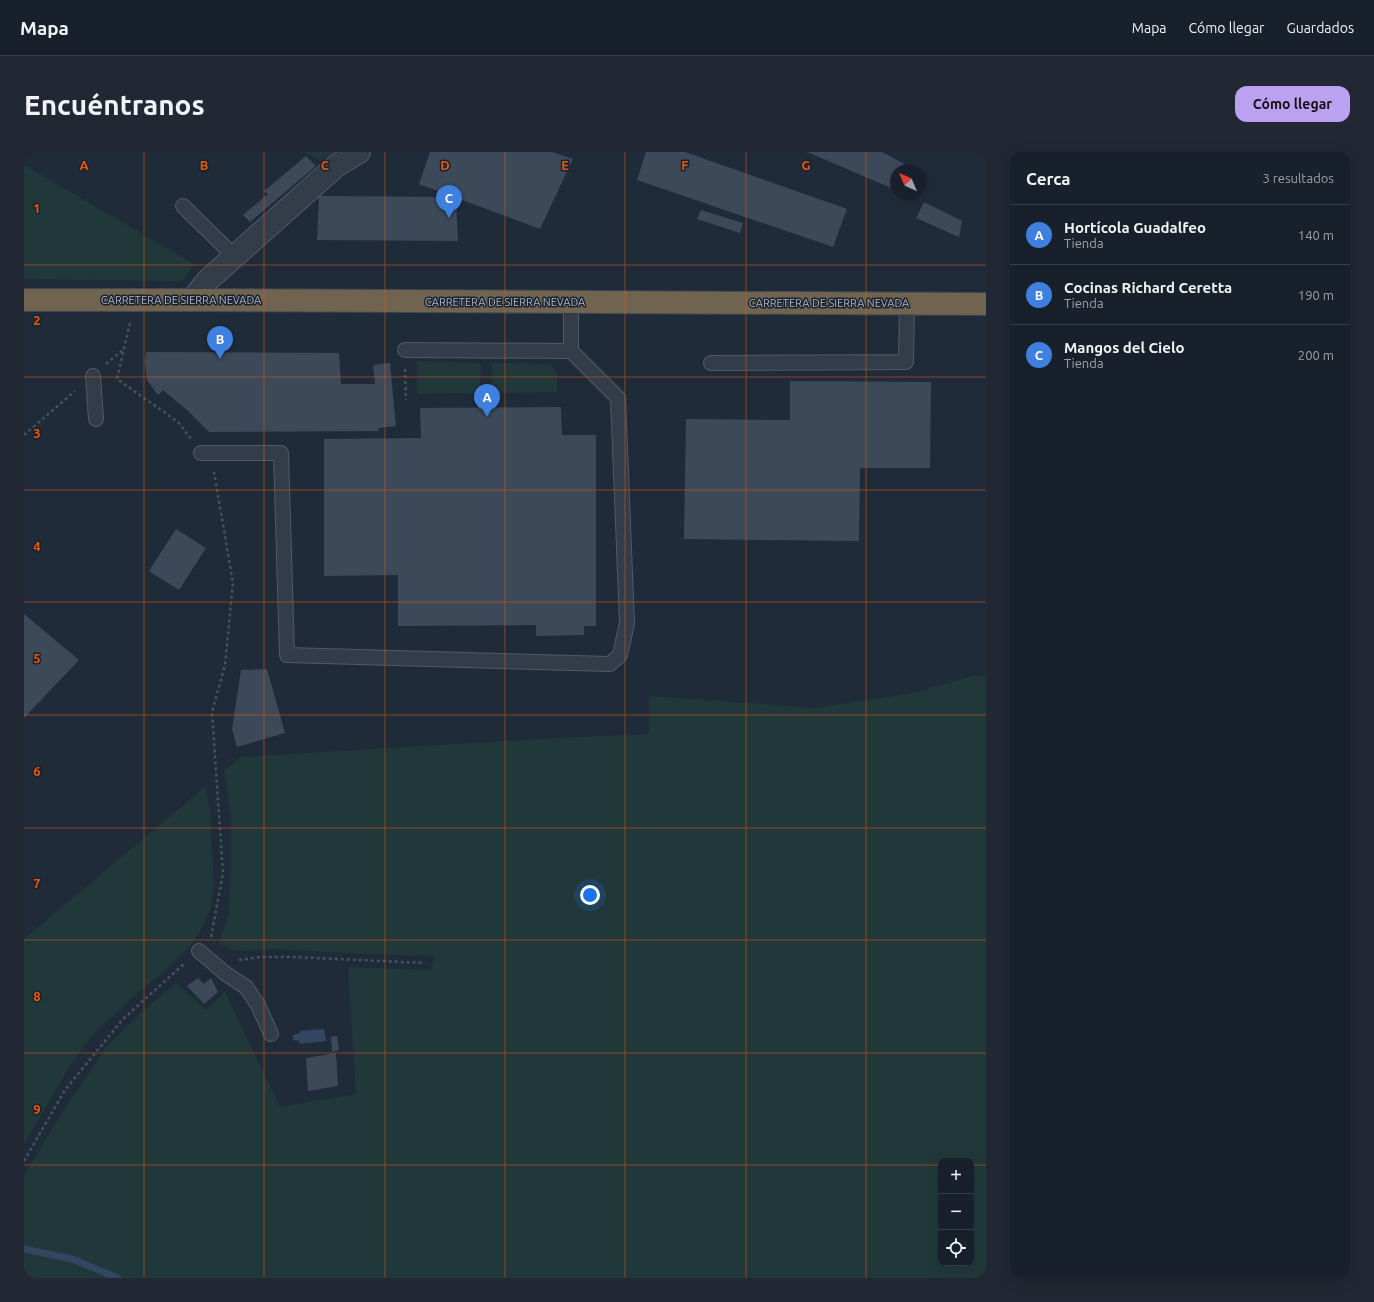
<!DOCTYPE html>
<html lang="es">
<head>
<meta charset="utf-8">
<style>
	:root { --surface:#18202b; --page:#212833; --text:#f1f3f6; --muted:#9fa3a9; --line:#363e47; --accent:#bca0f2 }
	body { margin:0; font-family:Ubuntu,sans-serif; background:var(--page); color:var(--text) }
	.controls { position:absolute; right:12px; bottom:12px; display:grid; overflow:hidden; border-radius:8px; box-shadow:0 4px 16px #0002 }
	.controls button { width:36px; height:36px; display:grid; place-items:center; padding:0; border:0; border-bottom:1px solid var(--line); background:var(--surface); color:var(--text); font:20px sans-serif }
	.compass { position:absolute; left:866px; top:12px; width:36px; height:36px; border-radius:50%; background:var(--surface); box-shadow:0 4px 16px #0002; rotate:316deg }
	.you { position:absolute; left:566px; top:743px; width:14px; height:14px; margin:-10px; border:3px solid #fff; border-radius:50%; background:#1a73e8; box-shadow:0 0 0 6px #1a73e833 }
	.badge { display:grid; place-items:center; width:26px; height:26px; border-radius:50%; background:var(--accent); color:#fff; font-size:13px; font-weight:700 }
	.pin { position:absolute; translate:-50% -33px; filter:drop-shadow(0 1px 2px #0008) }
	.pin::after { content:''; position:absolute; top:21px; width:14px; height:12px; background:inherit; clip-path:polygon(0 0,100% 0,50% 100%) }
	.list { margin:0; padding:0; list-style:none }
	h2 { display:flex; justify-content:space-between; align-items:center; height:52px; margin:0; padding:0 16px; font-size:17px }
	h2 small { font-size:13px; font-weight:400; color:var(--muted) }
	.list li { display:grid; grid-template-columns:26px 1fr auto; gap:12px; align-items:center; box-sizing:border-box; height:60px; padding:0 16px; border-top:1px solid var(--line) }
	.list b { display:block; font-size:15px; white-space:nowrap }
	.list p { margin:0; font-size:13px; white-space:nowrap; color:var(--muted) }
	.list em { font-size:13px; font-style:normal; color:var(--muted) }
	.icon { flex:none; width:22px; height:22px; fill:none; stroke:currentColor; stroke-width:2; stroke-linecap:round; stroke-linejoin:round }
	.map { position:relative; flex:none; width:962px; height:1126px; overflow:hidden; border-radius:12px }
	header { display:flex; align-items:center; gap:24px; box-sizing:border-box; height:56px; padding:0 20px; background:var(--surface); border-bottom:1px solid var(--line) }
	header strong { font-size:19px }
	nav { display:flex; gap:22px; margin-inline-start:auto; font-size:14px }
	.intro { display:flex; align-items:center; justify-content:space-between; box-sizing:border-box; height:96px; padding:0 24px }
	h1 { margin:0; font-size:28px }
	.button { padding:10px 18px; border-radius:12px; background:var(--accent); color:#111; font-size:14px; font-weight:700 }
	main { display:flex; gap:24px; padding:0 24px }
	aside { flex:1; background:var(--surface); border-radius:12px; box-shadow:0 4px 16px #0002 }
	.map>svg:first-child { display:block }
</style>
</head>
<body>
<header>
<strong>Mapa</strong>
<nav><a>Mapa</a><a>Cómo llegar</a><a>Guardados</a></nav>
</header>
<div class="intro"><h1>Encuéntranos</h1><a class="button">Cómo llegar</a></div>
<main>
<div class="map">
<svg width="962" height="1126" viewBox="0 0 962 1126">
	<rect width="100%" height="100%" fill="#202b39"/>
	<g fill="#21383a" fill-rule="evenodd">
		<polygon points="280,0 310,0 296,9"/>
		<polygon points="0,13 170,112 158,129 0,127"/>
		<polygon points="393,209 457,211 456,241 393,242"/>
		<polygon points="468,211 526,212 533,221 533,240 468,241"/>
		<path d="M949,524h13v602h-962v-102l37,-62 47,-69 34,-33 34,-29 30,27 19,-18 55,115 76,-13 -8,-127 84,3 2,-14 -66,-2 -93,-5 -40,2 -16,-8 10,-30 2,-45v-50l-7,-47 17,-14 296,-18 112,-5v-38l165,12 99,-15zM917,1009h30v102h-30z"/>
		<polygon points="181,635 186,658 190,733 187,755 177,778 167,793 145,815 115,840 72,879 48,910 0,992 0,787"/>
	</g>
	<polygon fill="#324662" points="300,877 302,889 276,892 275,889 269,888 269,883 276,881 276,879"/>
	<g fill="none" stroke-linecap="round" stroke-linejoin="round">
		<polyline stroke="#324662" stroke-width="7" points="0,1097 48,1107 94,1126"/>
	</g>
	<g fill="#3b4959">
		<polygon points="406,0 528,0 549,7 516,77 395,32"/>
		<polygon points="622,0 661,0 823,57 809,95 613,28"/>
		<polygon points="783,0 858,0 892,18 872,18 872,38"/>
		<polygon points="282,4 292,14 226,70 219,63 244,42 240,39"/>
		<polygon points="295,44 432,45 434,89 293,88"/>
		<polygon points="900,50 938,69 935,85 892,66"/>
		<polygon points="677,58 719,71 716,81 673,67"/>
		<polygon points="122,200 315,201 317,232 351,232 349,213 366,211 372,274 354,276 355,279 185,280 163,258 139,238 134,243 123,228 121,211"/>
		<polygon points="766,229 907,230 906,316 836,316 835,389 660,387 662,267 766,268"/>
		<polygon points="537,255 538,283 572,283 572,474 560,474 560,483 512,484 512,473 374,474 374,423 300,424 300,287 397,286 396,256"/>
		<polygon points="152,377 182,396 155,438 125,419"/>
		<polygon points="0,462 55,508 0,566"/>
		<polygon points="243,517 261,581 213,595 208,577 217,518"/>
		<polygon points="174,826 180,832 187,826 194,840 180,852 163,834"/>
		<polygon points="313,884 315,898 308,900 307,885"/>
		<polygon points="312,901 314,934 284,939 282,906"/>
	</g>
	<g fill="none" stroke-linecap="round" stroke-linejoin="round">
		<g stroke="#515a67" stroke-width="16">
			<g id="lane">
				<polyline points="159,54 211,105"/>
				<polyline points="381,198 547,199"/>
				<polyline points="687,211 882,210 883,152"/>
				<polyline points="69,224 72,267"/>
				<polyline points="177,301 257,301 263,503 586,512 596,503 603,471 594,246 547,199 547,150"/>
				<polyline points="175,799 202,822 222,835 234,853 247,882"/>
			</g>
		</g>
		<g stroke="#515a67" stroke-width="24">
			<polyline id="street" points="168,148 184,128 312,14 335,0"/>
		</g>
		<g stroke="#3e4754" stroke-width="24">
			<polyline id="highway" points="0,148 168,148 962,152"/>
		</g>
		<g stroke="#3f5558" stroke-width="2.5" stroke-dasharray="3 3" stroke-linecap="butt">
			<polyline points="106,171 93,227 154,270 167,287"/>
			<polyline points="82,212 100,197"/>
			<polyline points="381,217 382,248"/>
			<polyline points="0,283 51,239"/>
			<polyline points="187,785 199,721 188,560 201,513 209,431 190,320"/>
			<polyline points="215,808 236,805 271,805 401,811"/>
			<polyline points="0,1009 41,938 99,867 161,811"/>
		</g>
		<use href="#lane" stroke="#333d4a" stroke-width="14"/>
		<use href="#street" stroke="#333d4a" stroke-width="22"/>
		<use href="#highway" stroke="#706350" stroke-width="22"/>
	</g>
	<path fill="none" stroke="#e8590c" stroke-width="1" stroke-opacity="0.55" d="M120,0v1126M240,0v1126M361,0v1126M481,0v1126M601,0v1126M722,0v1126M842,0v1126M0,113h962M0,225h962M0,338h962M0,450h962M0,563h962M0,676h962M0,788h962M0,901h962M0,1013h917M947,1013h15"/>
	<g text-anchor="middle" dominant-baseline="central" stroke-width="3" stroke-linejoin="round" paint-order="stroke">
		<g font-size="11" fill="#aeb7c6" stroke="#19222e">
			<text x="157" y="148">CARRETERA DE SIERRA NEVADA</text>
			<text x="481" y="150">CARRETERA DE SIERRA NEVADA</text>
			<text x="805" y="151">CARRETERA DE SIERRA NEVADA</text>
		</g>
	</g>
	<g font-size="13" text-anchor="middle" font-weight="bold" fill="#e8590c" stroke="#19222e" stroke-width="3" stroke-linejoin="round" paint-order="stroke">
		<text x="60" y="18">A</text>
		<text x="180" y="18">B</text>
		<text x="301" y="18">C</text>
		<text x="421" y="18">D</text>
		<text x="541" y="18">E</text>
		<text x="661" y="18">F</text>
		<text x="782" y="18">G</text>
		<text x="13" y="61">1</text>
		<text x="13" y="173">2</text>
		<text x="13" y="286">3</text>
		<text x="13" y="399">4</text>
		<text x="13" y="511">5</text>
		<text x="13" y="624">6</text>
		<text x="13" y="736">7</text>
		<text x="13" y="849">8</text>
		<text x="13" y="962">9</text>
	</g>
</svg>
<div class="controls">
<button>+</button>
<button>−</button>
<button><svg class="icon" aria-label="locate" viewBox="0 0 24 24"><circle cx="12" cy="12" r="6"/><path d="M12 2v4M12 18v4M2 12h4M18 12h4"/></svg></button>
</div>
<svg class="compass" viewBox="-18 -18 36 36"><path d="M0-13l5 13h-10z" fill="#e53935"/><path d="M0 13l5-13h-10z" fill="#9fa3a9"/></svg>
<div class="you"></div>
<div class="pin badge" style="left:463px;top:265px;background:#3f7fe0">A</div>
<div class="pin badge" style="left:196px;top:207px;background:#3f7fe0">B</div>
<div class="pin badge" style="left:425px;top:66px;background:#3f7fe0">C</div>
</div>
<aside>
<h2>Cerca<small>3 resultados</small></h2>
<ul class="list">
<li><span class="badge" style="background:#3f7fe0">A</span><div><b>Hortícola Guadalfeo</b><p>Tienda</p></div><em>140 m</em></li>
<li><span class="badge" style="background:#3f7fe0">B</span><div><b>Cocinas Richard Ceretta</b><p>Tienda</p></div><em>190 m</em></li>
<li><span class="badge" style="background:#3f7fe0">C</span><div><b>Mangos del Cielo</b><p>Tienda</p></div><em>200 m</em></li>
</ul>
</aside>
</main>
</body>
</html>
